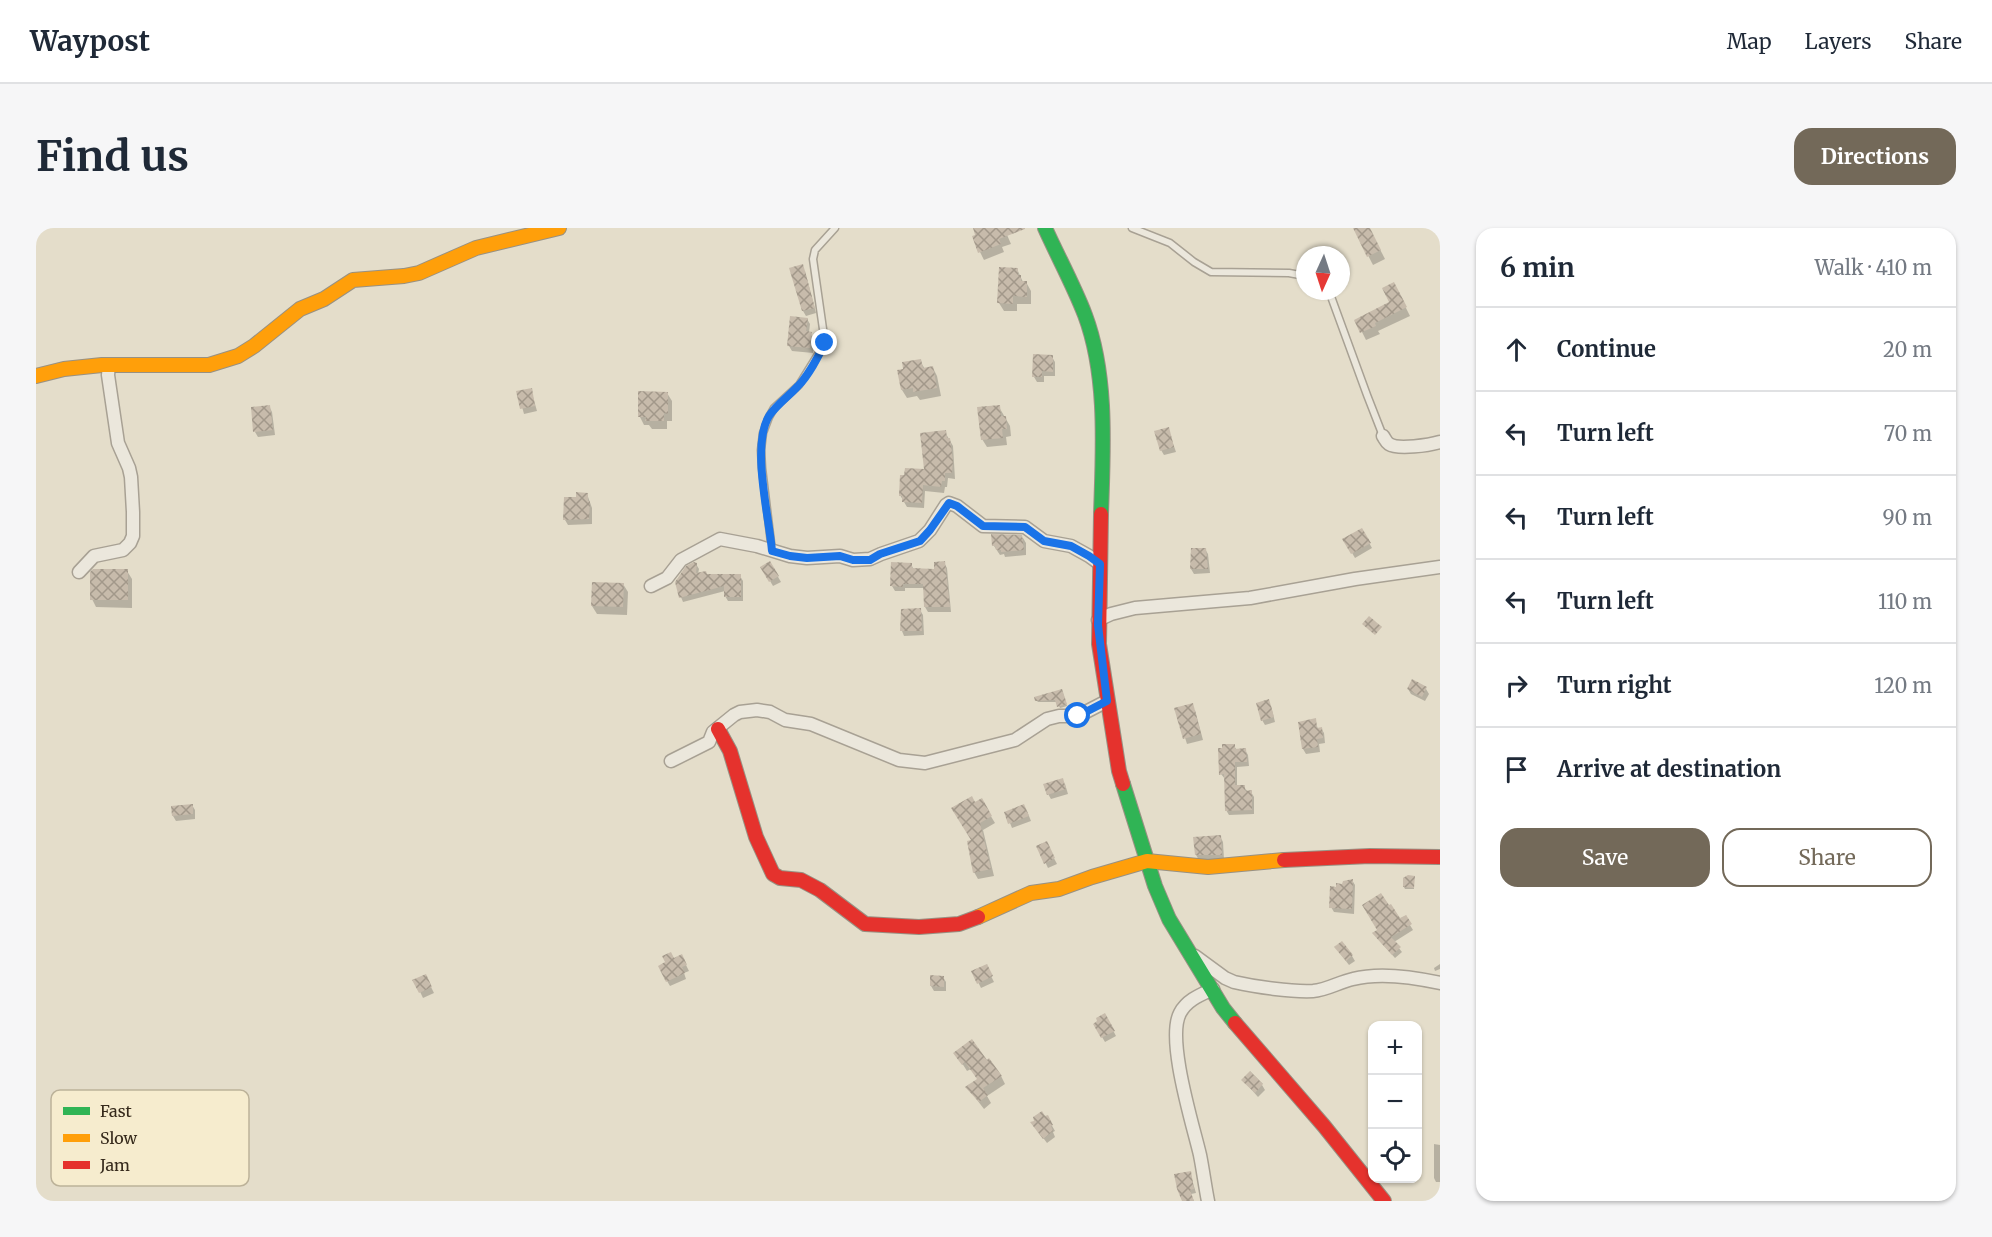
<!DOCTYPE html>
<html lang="en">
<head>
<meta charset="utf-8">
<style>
	:root { --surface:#fff; --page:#f6f6f7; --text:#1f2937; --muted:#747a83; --line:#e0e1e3; --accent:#736959 }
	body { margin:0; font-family:Merriweather,serif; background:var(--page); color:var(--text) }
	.controls { position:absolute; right:18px; bottom:18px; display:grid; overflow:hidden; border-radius:12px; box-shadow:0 2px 4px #0004 }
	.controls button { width:54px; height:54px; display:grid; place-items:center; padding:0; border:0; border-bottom:2px solid var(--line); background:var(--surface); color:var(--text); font:30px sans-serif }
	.compass { position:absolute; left:1260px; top:18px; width:54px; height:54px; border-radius:50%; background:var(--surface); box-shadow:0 2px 4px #0004; rotate:183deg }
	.stop { position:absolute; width:18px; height:18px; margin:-14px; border:4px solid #1a73e8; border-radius:50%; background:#fff }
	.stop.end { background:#1a73e8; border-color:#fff; box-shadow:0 2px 6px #0008 }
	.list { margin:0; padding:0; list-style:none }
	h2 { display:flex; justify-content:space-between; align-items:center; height:78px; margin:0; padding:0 24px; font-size:26px }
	h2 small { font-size:20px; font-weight:400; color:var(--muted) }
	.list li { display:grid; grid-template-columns:39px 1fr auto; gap:18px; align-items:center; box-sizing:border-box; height:84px; padding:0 24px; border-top:2px solid var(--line) }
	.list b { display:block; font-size:22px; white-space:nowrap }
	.list em { font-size:20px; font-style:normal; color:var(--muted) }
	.actions { display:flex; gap:12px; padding:18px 24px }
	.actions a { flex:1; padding:14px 0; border:2px solid var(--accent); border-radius:18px; text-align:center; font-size:21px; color:var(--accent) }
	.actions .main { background:var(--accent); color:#fff }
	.icon { flex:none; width:33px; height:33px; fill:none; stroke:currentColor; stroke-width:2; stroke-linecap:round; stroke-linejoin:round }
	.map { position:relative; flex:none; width:1404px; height:973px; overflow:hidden; border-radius:18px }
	header { display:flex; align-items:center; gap:36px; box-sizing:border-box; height:84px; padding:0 30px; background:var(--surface); border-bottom:2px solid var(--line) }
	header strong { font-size:28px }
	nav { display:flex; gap:33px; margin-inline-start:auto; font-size:21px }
	.intro { display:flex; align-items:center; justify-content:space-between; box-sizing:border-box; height:144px; padding:0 36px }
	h1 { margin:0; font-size:42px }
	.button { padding:15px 27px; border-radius:18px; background:var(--accent); color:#fff; font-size:21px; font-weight:700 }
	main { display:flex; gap:36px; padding:0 36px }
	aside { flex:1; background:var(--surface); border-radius:18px; box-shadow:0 2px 4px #0004 }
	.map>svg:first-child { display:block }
</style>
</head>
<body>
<header>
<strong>Waypost</strong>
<nav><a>Map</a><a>Layers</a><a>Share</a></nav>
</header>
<div class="intro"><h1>Find us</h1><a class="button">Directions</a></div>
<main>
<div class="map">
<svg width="1404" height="973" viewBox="0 0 1404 973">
	<defs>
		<pattern id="building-cross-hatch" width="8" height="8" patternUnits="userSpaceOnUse" patternTransform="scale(1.5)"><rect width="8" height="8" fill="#c7bbab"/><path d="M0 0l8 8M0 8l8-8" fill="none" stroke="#a2988a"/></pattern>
	</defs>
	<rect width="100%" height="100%" fill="#e4ddca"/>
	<g fill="#0003">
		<polygon points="941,0 968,0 975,16 966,19 968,24 948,32 944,24"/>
		<polygon points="1318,0 1333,0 1349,31 1337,37"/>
		<polygon points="981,41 987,54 990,54 995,63 995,76 981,76 981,83 968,83 963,75"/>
		<polygon points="769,43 780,85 770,88 767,83"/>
		<polygon points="1362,64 1374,88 1342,103 1344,106 1330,112 1320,92 1355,75"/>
		<polygon points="771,91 774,96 773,105 778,110 777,125 756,123 753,118"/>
		<polygon points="1016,129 1019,134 1019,148 1008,148 1008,154 1001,154 998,149"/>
		<polygon points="884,133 889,141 897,140 901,148 905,168 884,172 881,168 871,170 866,162 863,143"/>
		<polygon points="495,162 501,183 488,186 482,164"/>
		<polygon points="631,165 636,173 636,193 631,193 631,201 616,201 613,197 608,197 604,189"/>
		<polygon points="233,178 236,184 239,207 222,209 219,204"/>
		<polygon points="963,179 974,198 975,208 970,209 971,217 951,219 946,211"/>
		<polygon points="1132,201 1140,224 1128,227 1125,222"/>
		<polygon points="909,204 917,218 919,251 912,250 911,259 909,259 908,265 889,263 888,280 871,279 864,267 890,243"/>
		<polygon points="551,266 556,280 556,296 532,297 529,292 530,270 541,270"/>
		<polygon points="1326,302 1336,320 1319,330 1308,311"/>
		<polygon points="957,308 987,310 990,315 990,327 969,329 968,326 964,327 958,318"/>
		<polygon points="1169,321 1172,326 1174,345 1158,346 1155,341"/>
		<polygon points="734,335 745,354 737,358 726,339"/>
		<polygon points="908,335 911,340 915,384 892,384 889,379 889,360 869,360 869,363 859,363 856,358 875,336 878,342 900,343"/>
		<polygon points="660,336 663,341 662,346 704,348 707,353 707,373 692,373 689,368 689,363 647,374 645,369"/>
		<polygon points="91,343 96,351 96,380 60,379 56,371"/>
		<polygon points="587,356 592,364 591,387 561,386 556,378"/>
		<polygon points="884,382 887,387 888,407 868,408 866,403"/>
		<polygon points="1372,461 1390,461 1393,466 1389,473 1375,466"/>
		<polygon points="1027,465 1031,478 1024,480 1021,474 1002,474 1000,472"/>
		<polygon points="1235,478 1239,494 1229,497 1226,492"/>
		<polygon points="1140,481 1159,482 1167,512 1151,516"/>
		<polygon points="1279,492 1282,501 1285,500 1288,505 1289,515 1283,516 1284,524 1270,526 1267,521"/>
		<polygon points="1198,518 1201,522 1209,522 1212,527 1213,538 1201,539 1201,559 1208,559 1212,564 1215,564 1218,569 1218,586 1193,587 1190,582 1189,551 1185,546"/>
		<polygon points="1029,556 1032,566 1015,571 1012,566"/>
		<polygon points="945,572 959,595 947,602 958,648 942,651 938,644 937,613 939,576"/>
		<polygon points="156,577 159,582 159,591 140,593 137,588 136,580"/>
		<polygon points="991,583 995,593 976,600 974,595"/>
		<polygon points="1184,608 1187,614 1188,632 1163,632 1160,627"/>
		<polygon points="1010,615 1021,636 1012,640 1002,619"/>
		<polygon points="1378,649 1378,661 1369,661 1368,659"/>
		<polygon points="1316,652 1319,657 1318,686 1298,684 1295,679 1308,657"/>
		<polygon points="1369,689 1377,702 1358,714 1366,724 1359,730 1341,710"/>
		<polygon points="1303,724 1316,728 1319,733 1313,737"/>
		<polygon points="638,731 648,733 653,743 648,745 650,751 634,758 631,753"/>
		<polygon points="1404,736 1404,741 1399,743 1398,740"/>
		<polygon points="950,738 958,754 945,760 937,744"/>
		<polygon points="895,749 907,749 910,754 910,763 898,763 895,758"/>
		<polygon points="379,753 392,753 398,765 387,770"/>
		<polygon points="1069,787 1080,808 1069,814 1059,797 1063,794"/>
		<polygon points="924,832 951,835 965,848 969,856 951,868 955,875 948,881 931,859 943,852 935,841 931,843"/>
		<polygon points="1207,852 1226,857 1229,862 1222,869"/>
		<polygon points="1011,889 1019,903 1017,904 1019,909 1011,915 999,899"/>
		<polygon points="1398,916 1404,917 1404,954 1400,954 1398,950"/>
		<polygon points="1154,945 1160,965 1155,966 1158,973 1148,973"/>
	</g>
	<g fill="url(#building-cross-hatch)">
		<polygon points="937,0 989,0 989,1 963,11 965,16 942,25 936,8 939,7"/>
		<polygon points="1317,0 1334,0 1345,22 1331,29"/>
		<polygon points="767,36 779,80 766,83 753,40"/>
		<polygon points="963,39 982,40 982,47 985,47 985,53 991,53 991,69 977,68 977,76 961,75"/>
		<polygon points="1358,54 1371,79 1339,95 1340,98 1324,105 1318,92 1353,74 1346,60"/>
		<polygon points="754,88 772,90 770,103 776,104 774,120 751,118"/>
		<polygon points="997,126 1017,127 1017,144 1006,143 1006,149 996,149"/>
		<polygon points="885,131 887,140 897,138 901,160 877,164 877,160 865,162 861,142 867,141 866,134"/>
		<polygon points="496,160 499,178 484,181 480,163"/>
		<polygon points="602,163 632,164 632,186 628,185 628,193 609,193 610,189 602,189"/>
		<polygon points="234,177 237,202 217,204 215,179"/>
		<polygon points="964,177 965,188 970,188 971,201 966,201 967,210 945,212 941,179"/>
		<polygon points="1133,199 1138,219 1124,223 1118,203"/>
		<polygon points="910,202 911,210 914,210 917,233 916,245 909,245 909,253 906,253 905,259 887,257 886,275 866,274 866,268 863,268 864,247 868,247 869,240 888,241 884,205"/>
		<polygon points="540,264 552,265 552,273 554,273 553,291 527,292 528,269 540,269"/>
		<polygon points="1326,300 1335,315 1315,326 1306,311"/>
		<polygon points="955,306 986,307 988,322 965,324 965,322 960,322 959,318 956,318"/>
		<polygon points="1155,320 1170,320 1172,341 1154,341"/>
		<polygon points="734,333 743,348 733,354 724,339"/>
		<polygon points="909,333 914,379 888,379 887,356 867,356 867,359 854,358 855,334 876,335 876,340 898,341 898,334"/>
		<polygon points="658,334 661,335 660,345 670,343 671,346 705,346 705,369 688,369 688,358 643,370 639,354 650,338"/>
		<polygon points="57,341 92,341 92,372 54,372 54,344"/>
		<polygon points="556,354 588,355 587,379 555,378"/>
		<polygon points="885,380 886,403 864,403 865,381"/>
		<polygon points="1333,388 1346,399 1339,407 1326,396"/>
		<polygon points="1376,451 1391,459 1386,469 1371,461"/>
		<polygon points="1026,461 1031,476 1021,479 1019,472 999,473 998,469"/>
		<polygon points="1233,471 1238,489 1225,493 1220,475"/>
		<polygon points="1157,475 1165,506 1147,511 1138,480"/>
		<polygon points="1280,490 1281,500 1286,499 1287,510 1281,511 1282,519 1266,521 1262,494"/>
		<polygon points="1186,516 1199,516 1199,521 1210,520 1211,534 1199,534 1199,557 1209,557 1209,563 1216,562 1216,582 1189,583 1188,546 1183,547 1182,520 1186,520"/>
		<polygon points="1027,550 1030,561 1011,567 1007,556"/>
		<polygon points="936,568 939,574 946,570 956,588 944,595 955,641 937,645 931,613 935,612 915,580"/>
		<polygon points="157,576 157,586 136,588 135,578"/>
		<polygon points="988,576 993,588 972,596 968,584"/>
		<polygon points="1185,607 1186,627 1159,627 1157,609"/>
		<polygon points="1011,613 1019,630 1008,636 1000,618"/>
		<polygon points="1372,647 1379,648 1378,660 1367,659 1367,650"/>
		<polygon points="1317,651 1316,681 1293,680 1294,658 1300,659 1300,655 1306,656 1307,653"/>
		<polygon points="1345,665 1353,677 1355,676 1364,690 1370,687 1376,696 1355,709 1365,719 1356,727 1336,705 1341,702 1326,677"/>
		<polygon points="1306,713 1317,727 1310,733 1298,719"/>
		<polygon points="635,724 638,730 646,726 651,737 646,739 649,745 630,754 622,738 629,734 626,728"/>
		<polygon points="951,736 957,748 941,756 935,743"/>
		<polygon points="390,746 396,759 383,765 376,752"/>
		<polygon points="894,747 908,748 908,759 894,758"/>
		<polygon points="1069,785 1079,803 1065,810 1057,796 1061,793 1060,790"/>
		<polygon points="936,811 951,832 953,830 966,848 947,860 952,867 943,874 929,859 941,851 929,834 926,837 917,825"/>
		<polygon points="1214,843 1227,856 1219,865 1205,852"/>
		<polygon points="1006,883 1009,888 1012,887 1017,897 1015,898 1017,903 1007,911 994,894 998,893 997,889"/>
		<polygon points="1155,943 1158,961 1154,962 1158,973 1146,973 1141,961 1138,946"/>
	</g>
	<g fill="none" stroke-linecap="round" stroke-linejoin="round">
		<g stroke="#a8a194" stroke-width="9">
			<g id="lane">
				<polyline points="1096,0 1134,15 1158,34 1175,44 1253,45 1269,48"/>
				<polyline points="1293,63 1331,167 1347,208"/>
				<polyline points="736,323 726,240 725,222 727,205 733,189 738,180 763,157 789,115 777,31 779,22 799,0"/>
			</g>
		</g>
		<g stroke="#a8a194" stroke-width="15">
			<g id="street">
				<path d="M1347,208c2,3 3,6 6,8 9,6 41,1 51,-2"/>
				<polyline points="43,344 58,328 87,322 94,315 97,308 97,284 95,249 93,240 82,215 72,147 73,137"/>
				<polyline points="615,358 631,350 645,332 684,311 721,318 754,328 771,330 804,328 817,332 834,331 845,326 883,313 894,302 910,277 913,275 921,278 947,298 989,299 1008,313 1035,318 1053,328 1064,336"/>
				<polyline points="1062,392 1075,386 1099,380 1214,370 1319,351 1404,339"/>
				<polyline points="635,533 673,514 677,504 698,487 704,484 721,482 734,484 749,492 775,496 863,532 889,535 979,512 1011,491 1023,488 1042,488 1071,473"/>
				<path d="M1159,728l30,22 9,4c22,5 57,10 79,9 14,-1 26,-9 40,-12 27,-7 60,-2 87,4"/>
				<path d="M1172,973c-3,-15 -5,-31 -8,-46 -7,-30 -34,-116 -20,-142 7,-13 20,-18 33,-24"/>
			</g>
		</g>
		<g stroke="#989183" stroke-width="16">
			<g id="fast">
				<path d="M1009,0c13,29 29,58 40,87 23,61 18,136 16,199"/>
				<polyline points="1087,556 1119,658 1133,691 1187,780 1199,795"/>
			</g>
		</g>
		<g stroke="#989183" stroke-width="16">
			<g id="slow">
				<polyline points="0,148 28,141 66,137 173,137 202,128 218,118 264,81 288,71 317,52 368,48 383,45 440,20 523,0"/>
				<polyline points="942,689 995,665 1023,661 1056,649 1111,633 1172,639 1248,632"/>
			</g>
		</g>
		<g stroke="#989183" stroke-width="16">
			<g id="jam">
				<polyline points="1065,286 1063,416 1083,543 1087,556"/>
				<polyline points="682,501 694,523 720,609 737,646 744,650 765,652 784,662 829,696 883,699 923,696 942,689"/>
				<polyline points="1248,632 1334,628 1404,629"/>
				<polyline points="1199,795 1288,898 1348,973"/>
			</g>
		</g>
		<use href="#lane" stroke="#ebe7dc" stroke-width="6"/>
		<use href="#street" stroke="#ebe7dc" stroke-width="12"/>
		<use href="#fast" stroke="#30b455" stroke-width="14"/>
		<use href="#slow" stroke="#ff9f0a" stroke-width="14"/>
		<use href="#jam" stroke="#e5322d" stroke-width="14"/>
	</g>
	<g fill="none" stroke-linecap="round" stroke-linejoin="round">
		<path stroke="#1a73e8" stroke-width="8" d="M789,115c-7,14 -16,32 -27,43 -9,10 -21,18 -29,30 -18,30 0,100 3,135l18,5 17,2 33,-2 13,4h17l10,-6 40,-13 10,-11 19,-27 8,3 26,20 42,1 19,14 27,5 18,10 11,8 -2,61 9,76 -29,15"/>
	</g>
	<rect x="15" y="862" width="198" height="96" rx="9" fill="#f6ecce" stroke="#bcb299" stroke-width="1.5"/>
	<rect x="27" y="879" width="27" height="8" fill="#30b455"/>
	<rect x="27" y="906" width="27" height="8" fill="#ff9f0a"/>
	<rect x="27" y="933" width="27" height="8" fill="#e5322d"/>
	<g font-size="16" fill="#362a1c">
		<text x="64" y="889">Fast</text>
		<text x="64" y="916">Slow</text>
		<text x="64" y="943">Jam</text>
	</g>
</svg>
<div class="controls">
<button>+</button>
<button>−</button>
<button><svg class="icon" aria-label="locate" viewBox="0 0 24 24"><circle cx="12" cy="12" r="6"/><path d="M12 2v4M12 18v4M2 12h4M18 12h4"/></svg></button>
</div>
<svg class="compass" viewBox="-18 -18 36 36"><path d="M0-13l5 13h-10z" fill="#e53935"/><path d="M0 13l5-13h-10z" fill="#747a83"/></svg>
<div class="stop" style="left:1042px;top:488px"></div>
<div class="stop end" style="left:789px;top:115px"></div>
</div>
<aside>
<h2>6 min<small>Walk · 410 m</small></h2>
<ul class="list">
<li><svg class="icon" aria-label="ahead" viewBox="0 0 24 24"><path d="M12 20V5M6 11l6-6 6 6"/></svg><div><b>Continue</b></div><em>20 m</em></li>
<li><svg class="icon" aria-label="left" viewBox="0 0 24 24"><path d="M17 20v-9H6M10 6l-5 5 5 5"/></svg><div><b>Turn left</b></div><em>70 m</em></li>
<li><svg class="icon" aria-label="left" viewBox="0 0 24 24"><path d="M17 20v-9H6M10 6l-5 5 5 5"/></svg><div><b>Turn left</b></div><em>90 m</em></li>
<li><svg class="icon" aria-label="left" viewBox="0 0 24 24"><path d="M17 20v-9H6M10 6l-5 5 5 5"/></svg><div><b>Turn left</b></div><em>110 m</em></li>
<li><svg class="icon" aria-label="right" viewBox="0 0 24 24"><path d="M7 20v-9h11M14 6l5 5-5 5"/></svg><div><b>Turn right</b></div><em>120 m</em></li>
<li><svg class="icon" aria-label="arrive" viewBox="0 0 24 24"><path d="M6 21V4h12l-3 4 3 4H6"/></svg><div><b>Arrive at destination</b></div></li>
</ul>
<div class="actions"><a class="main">Save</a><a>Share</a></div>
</aside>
</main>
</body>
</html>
